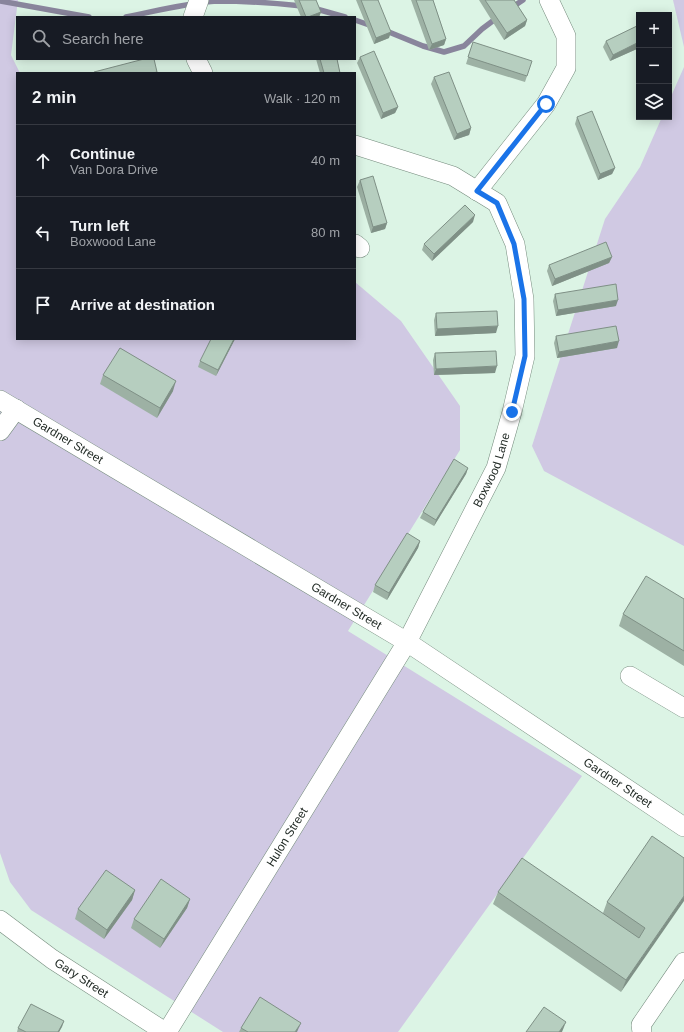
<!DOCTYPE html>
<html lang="en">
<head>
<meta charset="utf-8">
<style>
	:root { --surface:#171b24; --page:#242831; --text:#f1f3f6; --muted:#9ea1a6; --line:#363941 }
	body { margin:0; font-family:Arial,sans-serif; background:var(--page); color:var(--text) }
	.controls { position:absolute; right:12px; top:12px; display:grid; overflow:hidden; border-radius:0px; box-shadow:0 2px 10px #0003 }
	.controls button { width:36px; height:36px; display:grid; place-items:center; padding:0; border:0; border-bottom:1px solid var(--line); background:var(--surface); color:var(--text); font:20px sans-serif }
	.stop { position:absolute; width:12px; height:12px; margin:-9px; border:3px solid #1a73e8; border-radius:50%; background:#fff }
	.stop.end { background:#1a73e8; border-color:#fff; box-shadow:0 1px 4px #0008 }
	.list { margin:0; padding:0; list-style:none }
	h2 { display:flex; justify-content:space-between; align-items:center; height:52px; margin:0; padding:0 16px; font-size:17px }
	h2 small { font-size:13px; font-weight:400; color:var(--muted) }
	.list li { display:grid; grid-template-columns:26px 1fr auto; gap:12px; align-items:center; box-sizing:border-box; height:72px; padding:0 16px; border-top:1px solid var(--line) }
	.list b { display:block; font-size:15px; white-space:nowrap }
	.list p { margin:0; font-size:13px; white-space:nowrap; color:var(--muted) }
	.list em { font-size:13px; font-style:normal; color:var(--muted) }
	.icon { flex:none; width:22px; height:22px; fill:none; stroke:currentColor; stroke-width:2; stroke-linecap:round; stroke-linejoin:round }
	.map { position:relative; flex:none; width:684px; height:1032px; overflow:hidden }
	.search { position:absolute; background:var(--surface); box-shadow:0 2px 10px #0003; left:16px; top:16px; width:340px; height:44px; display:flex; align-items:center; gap:10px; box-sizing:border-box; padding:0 14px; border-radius:0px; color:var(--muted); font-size:15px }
	.panel { position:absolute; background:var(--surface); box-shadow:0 2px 10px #0003; left:16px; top:72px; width:340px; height:268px; border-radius:0px }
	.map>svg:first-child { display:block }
</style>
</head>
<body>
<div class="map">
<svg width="684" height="1032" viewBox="0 0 684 1032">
	<rect width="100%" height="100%" fill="#dcf4e5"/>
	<g fill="#d0c9e3">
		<polygon points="0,0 18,0 11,55 20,73 17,73 17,339 355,339 355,282 401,321 460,406 460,450 348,631 582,776 398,1032 223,1032 31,910 10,882 0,853"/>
		<polygon points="673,0 684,0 684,47"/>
		<polygon points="684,67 684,546 544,471 532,446 605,219 640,167 662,117 669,117 669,101"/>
	</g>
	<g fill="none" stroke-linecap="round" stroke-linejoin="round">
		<g stroke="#89859c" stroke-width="5.5">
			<polyline points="0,1 89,17"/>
			<polyline points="313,8 345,17"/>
			<polyline points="511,8 523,0"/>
			<path d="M126,17c30,-6 60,-14 91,-16 28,0 57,2 85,5"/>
			<polyline points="355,20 372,26"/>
			<polyline points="384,30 423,46 444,52 464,46 482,29 498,17"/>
		</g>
		<g stroke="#758b7d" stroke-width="20">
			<g id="minor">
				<polyline points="193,17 199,0"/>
				<polyline points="196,59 203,73"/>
				<polyline points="477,191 546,104 566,68 566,36 549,0"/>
				<polyline points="355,244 360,248"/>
				<path id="s1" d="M0,400l407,242 277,185"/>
				<polyline points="0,431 16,409"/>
				<polyline points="630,676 684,708"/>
				<path id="s2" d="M0,920l52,39 113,73"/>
				<path id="s3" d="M167,1032l240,-390 89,-174 16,-56 13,-56 -1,-57 -9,-55 -18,-41 -44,-27 -98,-31"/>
				<polyline points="642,1032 641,1025 684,962"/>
			</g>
		</g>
		<use href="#minor" stroke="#fff" stroke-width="19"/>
	</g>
	<g fill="#9db1a4">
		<polygon points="294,0 316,0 321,12 319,17 301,17"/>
		<polygon points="356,0 378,0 389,38 374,44"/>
		<polygon points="411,0 433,0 446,39 444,45 429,50"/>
		<polygon points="479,0 514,0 527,20 525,26 504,40"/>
		<polygon points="639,25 639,48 610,61 603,47 606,41"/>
		<polygon points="473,42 527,76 525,82 466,64"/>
		<polygon points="360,57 398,107 395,113 381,119 357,63"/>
		<polygon points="316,59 337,59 340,73 320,73"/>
		<polygon points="434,77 471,128 469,135 454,140 431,84"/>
		<polygon points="577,117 615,168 612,174 598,180 575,124"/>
		<polygon points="360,180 387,223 385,229 371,233 357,187"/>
		<polygon points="473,222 432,261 422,250 424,244"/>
		<polygon points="612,257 609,263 552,286 547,271 549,265"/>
		<polygon points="555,294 616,306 556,316 553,301"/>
		<polygon points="436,313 496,333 435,336 434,320"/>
		<polygon points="556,336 617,348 557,358 554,343"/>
		<polygon points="235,339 216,376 198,367 200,361"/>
		<polygon points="435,353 495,373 434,375 433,360"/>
		<polygon points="103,375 173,391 157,418 100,384"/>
		<polygon points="468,468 466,474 434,526 420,518 423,512"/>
		<polygon points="420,541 418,548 387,600 373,592 375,585"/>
		<polygon points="684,599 684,666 619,626 623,614"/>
		<polygon points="684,858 621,992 493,904 498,892 603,913 607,902"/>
		<polygon points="135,890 132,900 104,939 75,919 78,909"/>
		<polygon points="190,899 187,908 160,948 131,928 134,919"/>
		<polygon points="64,1021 59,1032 17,1032 18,1028"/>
		<polygon points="241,1028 297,1032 239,1032"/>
	</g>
	<g fill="#7f9086">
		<polygon points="321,12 319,17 308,17"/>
		<polygon points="527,20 525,26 504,40 507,33"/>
		<polygon points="391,32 389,38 374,44 376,38"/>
		<polygon points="446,39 444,45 429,50 432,44"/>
		<polygon points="639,42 639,48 610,61 613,55"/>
		<polygon points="398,107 395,113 381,119 383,113"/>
		<polygon points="471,128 469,135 454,140 457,134"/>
		<polygon points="615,168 612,174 598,180 600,174"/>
		<polygon points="475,215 473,222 432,261 434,254"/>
		<polygon points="387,223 385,229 371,233 373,227"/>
		<polygon points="612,257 609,263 552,286 555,279"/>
		<polygon points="618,300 616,306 556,316 558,310"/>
		<polygon points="498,326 496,333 435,336 437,329"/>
		<polygon points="234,339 235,339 216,376 218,370"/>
		<polygon points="619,341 617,348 557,358 559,352"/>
		<polygon points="497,366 495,373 434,375 436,369"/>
		<polygon points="176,381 173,391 157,418 160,408"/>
		<polygon points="468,468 466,474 434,526 436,520"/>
		<polygon points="420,541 418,548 387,600 389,593"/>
		<polygon points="135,890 132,900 104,939 107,930"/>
		<polygon points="684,896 684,901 621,992 626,980"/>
		<polygon points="190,899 187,908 160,948 164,939"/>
		<polygon points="64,1021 62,1027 59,1032 58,1032"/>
		<polygon points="566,1022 562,1032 559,1032"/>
		<polygon points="301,1023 297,1032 295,1032"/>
	</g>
	<g fill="#b6cebf" stroke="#7f9086">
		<polygon points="299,0 316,0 321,12 308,17 306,17"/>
		<polygon points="361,0 378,0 391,32 376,38"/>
		<polygon points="416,0 433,0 446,39 432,44"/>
		<polygon points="485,0 514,0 527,20 507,33"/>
		<polygon points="639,25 639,42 613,55 606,41"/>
		<polygon points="473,42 532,61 527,76 468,57"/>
		<polygon points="374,51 398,107 383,113 360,57"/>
		<polygon points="144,59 154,59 157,72 153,73 95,73 94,72"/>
		<polygon points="320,59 337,59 340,73 324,73"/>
		<polygon points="449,72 471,128 457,134 434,77"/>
		<polygon points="592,111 615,168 600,174 577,117"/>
		<polygon points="373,176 387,223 373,227 360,180"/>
		<polygon points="465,205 475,215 434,254 424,244"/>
		<polygon points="606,242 612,257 555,279 549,265"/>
		<polygon points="616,284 618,300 558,310 555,294"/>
		<polygon points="497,311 498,326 437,329 436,313"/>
		<polygon points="616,326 619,341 559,352 556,336"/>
		<polygon points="211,339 234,339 218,370 200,361"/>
		<polygon points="120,348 176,381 160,408 103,375"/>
		<polygon points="496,351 497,366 436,369 435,353"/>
		<polygon points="454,459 468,468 436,520 423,512"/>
		<polygon points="407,533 420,541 389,593 375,585"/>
		<polygon points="646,576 684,599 684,651 623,614"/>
		<polygon points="652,836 684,858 684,896 626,980 498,892 522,858 639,938 645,928 607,902"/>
		<polygon points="106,870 135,890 107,930 78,909"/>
		<polygon points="161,879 190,899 164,939 134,919"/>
		<polygon points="260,997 301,1023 295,1032 248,1032 241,1028"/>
		<polygon points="31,1004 64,1021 58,1032 26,1032 18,1028"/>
		<polygon points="544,1007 566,1022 559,1032 526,1032"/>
	</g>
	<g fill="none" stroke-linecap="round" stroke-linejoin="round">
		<polyline stroke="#1a73e8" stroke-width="5" points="512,412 525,356 524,299 514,244 497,203 477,191 546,104"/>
	</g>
	<g text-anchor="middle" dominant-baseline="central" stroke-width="3" stroke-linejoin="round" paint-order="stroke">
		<g font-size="12" fill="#222b26" stroke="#dcf4e5">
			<text stroke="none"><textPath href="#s1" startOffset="79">Gardner Street</textPath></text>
			<text stroke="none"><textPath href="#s3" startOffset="650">Boxwood Lane</textPath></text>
			<text stroke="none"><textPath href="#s1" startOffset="403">Gardner Street</textPath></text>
			<text stroke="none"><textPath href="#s1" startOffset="727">Gardner Street</textPath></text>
			<text stroke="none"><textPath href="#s3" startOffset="229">Hulon Street</textPath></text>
			<text stroke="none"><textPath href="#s2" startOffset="100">Gary Street</textPath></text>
		</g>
	</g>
</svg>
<div class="controls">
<button>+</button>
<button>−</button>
<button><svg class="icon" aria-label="layers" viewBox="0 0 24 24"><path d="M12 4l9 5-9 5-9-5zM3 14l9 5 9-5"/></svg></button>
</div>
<div class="stop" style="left:546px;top:104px"></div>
<div class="stop end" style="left:512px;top:412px"></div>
<div class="search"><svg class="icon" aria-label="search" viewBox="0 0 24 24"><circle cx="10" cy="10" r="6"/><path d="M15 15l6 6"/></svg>Search here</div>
<section class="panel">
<h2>2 min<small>Walk · 120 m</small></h2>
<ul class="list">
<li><svg class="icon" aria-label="ahead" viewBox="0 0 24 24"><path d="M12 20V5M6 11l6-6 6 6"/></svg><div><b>Continue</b><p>Van Dora Drive</p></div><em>40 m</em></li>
<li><svg class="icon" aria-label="left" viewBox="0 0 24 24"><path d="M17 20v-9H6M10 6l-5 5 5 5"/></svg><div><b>Turn left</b><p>Boxwood Lane</p></div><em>80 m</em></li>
<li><svg class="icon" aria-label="arrive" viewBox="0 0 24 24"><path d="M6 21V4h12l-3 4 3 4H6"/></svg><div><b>Arrive at destination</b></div></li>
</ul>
</section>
</div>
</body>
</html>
